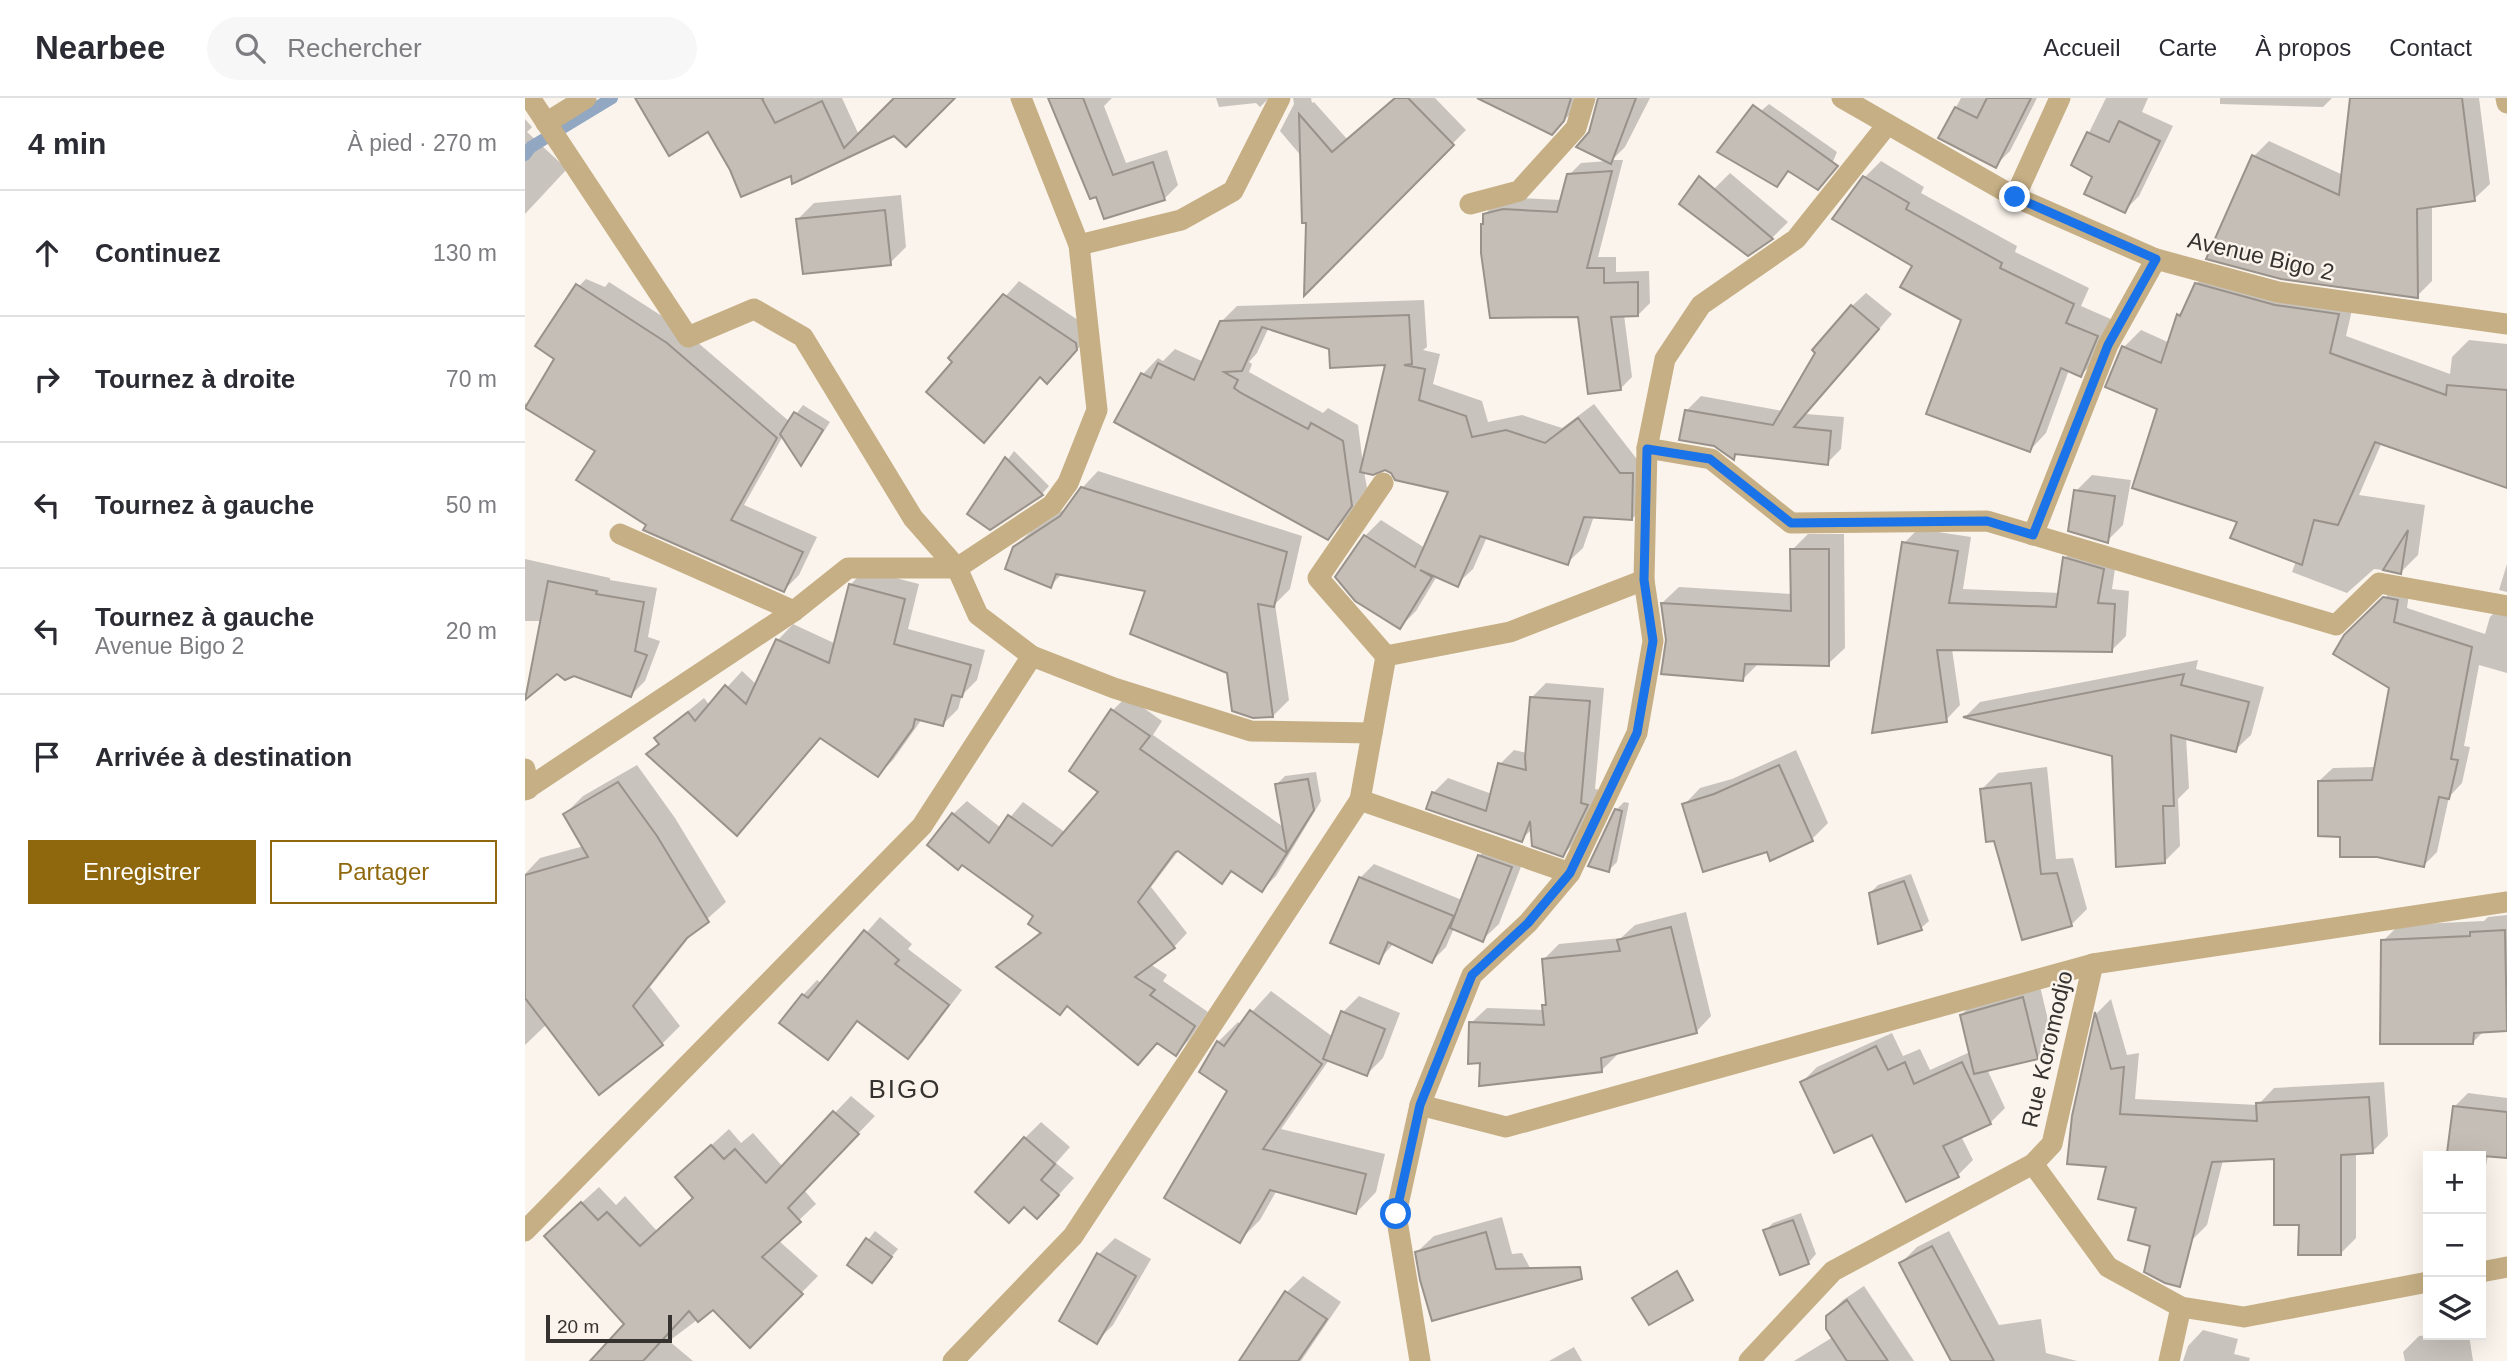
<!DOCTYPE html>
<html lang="fr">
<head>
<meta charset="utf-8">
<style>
	:root { --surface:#fff; --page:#f7f7f7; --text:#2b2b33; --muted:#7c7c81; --line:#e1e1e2; --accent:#8f680d }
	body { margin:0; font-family:Helvetica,sans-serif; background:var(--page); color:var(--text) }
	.controls { position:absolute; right:21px; bottom:21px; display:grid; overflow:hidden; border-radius:0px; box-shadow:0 7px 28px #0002 }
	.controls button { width:63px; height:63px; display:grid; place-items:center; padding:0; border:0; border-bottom:2px solid var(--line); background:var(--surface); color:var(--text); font:35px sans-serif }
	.scale { position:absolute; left:21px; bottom:18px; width:126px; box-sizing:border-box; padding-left:7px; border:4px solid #35322f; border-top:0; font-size:19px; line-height:24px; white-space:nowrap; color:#35322f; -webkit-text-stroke:5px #fbf4ec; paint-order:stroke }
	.stop { position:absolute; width:21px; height:21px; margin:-16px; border:5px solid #1a73e8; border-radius:50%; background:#fff }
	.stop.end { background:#1a73e8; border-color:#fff; box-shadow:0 2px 7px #0008 }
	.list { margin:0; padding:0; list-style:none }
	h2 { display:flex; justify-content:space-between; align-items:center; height:91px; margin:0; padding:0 28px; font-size:30px }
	h2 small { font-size:23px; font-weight:400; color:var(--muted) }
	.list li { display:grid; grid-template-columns:46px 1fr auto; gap:21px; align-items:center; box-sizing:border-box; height:126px; padding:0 28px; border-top:2px solid var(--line) }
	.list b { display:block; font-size:26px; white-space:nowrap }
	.list p { margin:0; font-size:23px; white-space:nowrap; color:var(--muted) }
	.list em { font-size:23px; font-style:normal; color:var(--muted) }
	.actions { display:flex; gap:14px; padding:21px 28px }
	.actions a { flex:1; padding:16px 0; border:2px solid var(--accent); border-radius:0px; text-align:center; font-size:24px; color:var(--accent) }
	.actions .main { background:var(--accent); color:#fff }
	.icon { flex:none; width:38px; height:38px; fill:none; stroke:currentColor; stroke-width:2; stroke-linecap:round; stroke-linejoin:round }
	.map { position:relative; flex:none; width:1982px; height:1263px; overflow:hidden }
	header { display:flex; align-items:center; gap:42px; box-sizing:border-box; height:98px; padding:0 35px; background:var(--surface); border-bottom:2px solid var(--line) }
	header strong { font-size:33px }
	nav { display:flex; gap:38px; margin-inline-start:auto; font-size:24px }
	.search { width:490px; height:63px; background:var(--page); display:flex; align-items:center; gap:18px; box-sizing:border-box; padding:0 24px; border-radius:38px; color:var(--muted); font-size:26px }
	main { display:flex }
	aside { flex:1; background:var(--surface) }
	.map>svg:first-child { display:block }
</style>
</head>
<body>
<header>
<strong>Nearbee</strong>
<div class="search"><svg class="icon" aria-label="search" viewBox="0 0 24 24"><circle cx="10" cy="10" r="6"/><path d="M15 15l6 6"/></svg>Rechercher</div>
<nav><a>Accueil</a><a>Carte</a><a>À propos</a><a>Contact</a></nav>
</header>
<main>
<aside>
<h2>4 min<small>À pied · 270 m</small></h2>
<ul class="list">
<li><svg class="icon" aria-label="ahead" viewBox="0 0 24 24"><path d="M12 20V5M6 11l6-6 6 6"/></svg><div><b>Continuez</b></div><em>130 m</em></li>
<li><svg class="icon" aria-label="right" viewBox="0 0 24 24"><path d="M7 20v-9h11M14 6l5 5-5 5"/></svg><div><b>Tournez à droite</b></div><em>70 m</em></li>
<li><svg class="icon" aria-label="left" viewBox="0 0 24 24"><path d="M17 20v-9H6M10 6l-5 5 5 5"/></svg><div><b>Tournez à gauche</b></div><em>50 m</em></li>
<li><svg class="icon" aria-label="left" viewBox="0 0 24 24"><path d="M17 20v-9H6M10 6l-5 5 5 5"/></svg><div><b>Tournez à gauche</b><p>Avenue Bigo 2</p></div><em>20 m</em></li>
<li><svg class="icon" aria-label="arrive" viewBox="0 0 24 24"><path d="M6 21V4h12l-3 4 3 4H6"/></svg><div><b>Arrivée à destination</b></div></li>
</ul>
<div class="actions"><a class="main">Enregistrer</a><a>Partager</a></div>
</aside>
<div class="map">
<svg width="1982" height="1263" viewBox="0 0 1982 1263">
	<rect width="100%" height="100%" fill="#fbf4ec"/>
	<g fill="#0003" fill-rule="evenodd">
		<polygon points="112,0 317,0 334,37 371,0 402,0 408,10 268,76 206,72 183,32"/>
		<polygon points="524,0 587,0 579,8 601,65 642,52 653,87 639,101 573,97"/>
		<polygon points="691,0 744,0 735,9 731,5 694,9"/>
		<polygon points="768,0 786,0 787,5 789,4 822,41 870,0 910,0 941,32 781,194 783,123 777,59 755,33 769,6"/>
		<polygon points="956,0 1056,0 1054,7 1027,35"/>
		<polygon points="1074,0 1125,0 1100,49 1087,62 1098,62 1073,159 1091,159 1091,174 1124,173 1125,205 1113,217 1099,217 1107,279 1095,291 1054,218 959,117 971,105 991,100 1037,102 1044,77 1056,65 1083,63 1065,35"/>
		<polygon points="1436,0 1512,0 1485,53 1471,67 1415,39"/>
		<polygon points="1581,0 1623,0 1617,14 1648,28 1614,98 1599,113 1569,78 1548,67"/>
		<polygon points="1695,0 1807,0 1798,9 1695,6"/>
		<polygon points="1827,0 1954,0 1965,86 1949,101 1907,107 1907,183 1892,198 1729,58 1744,43 1818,77"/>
		<polygon points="1244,6 1312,54 1300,82 1264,72 1252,86 1236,13"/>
		<polygon points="0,21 7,29 2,34 42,71 0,116"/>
		<polygon points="1356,63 1399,89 1396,95 1492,148 1490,154 1564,190 1556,208 1588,222 1572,261 1556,277 1544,272 1521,335 1505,352 1439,221 1389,167 1309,120 1340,79"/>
		<polygon points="1205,75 1263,124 1247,140 1223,156 1189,91"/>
		<polygon points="376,97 381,149 365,165 273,121 289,105"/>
		<polygon points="1688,169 1767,191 1830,199 1821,238 1925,276 1927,259 1944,242 1982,246 1982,388 1857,344 1834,397 1900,407 1893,457 1876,474 1849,471 1822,495 1767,474 1771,463 1714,423 1634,310 1599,249 1616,232 1645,245 1653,217 1661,210 1671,186"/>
		<polygon points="61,181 80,189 84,184 157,231 265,324 278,307 305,324 283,358 276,365 258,338 219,407 292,439 274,477 259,492 123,427 73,352 0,308 0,305 3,307 31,261 46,196"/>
		<polygon points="494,183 565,230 566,236 537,269 516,278 473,328 426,260"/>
		<polygon points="1341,195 1367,216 1281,316 1319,319 1316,351 1302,365 1214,355 1209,360 1162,312 1176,298 1258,313 1327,208"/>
		<path d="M899,202l3,47 -4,3 17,4 -7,30 49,17 6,21 34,-7 40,13 32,-24 42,54h12l-1,45 -15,16 -38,-3 -11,32 -16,15 -80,-26 -14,32 -16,15 -20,-8 -21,35 -16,16 -35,-91 16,-16 44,28 25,-57 -65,-23 -21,3 3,17 -23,34 -16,15 -185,-163 15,-16 5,3 12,-12 29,13 17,-40 16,-16zM744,229l118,37 -24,100 -5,-39 -30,-17 -5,5 -74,-41 3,-8 -3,-2 8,-9z"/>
		<polygon points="489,353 524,388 517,396 465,430 444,416"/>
		<polygon points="573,373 777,438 765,491 750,506 764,602 748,618 622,492 538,475 525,488 490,449 506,433 544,408 557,390"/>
		<polygon points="1567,377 1606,382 1598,427 1582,443 1551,393"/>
		<polygon points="1393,431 1446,439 1438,491 1535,495 1540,460 1554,446 1592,457 1587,491 1604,493 1601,538 1587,552 1427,551 1435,607 1421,622 1379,445"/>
		<polygon points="1283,436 1319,436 1320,550 1303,566 1234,565 1218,581 1143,542 1137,505 1154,489 1267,496 1267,452"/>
		<polygon points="0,461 85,480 85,482 132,490 123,539 135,543 120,583 106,597 17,523 0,523"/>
		<polygon points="1982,466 1982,494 1974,492"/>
		<polygon points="340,472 394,486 383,531 460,552 452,582 437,597 433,611 418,626 397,621 368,662 353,677 296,638 227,720 124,656 135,645 132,641 147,626 179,600 185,608 217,573 232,587 253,542 268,526 311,546 325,487"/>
		<polygon points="1874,486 1885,488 1882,510 1960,536 1965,519 1982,502 1982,575 1954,567 1939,648 1945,649 1937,685 1924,699 1912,754 1899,767 1817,737 1794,683 1808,670 1851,669 1866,590 1820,538"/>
		<polygon points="1673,562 1671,571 1739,589 1726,637 1710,652 1661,639 1664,690 1653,701 1655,748 1639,764 1589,657 1441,618 1455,604"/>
		<polygon points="1021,585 1079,590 1070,691 1076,692 1052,742 1038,757 1007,731 996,742 903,710 909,694 923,680 967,696 975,666 989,652 1002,655 1007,599"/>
		<polygon points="602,598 637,623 628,637 760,730 752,686 760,678 791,674 796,703 751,778 737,792 708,773 697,784 654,752 626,789 662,835 649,849 625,866 642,877 638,883 683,914 664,942 651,956 633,944 474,869 516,833 511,817 428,716 442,703 476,730 498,704 541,735 576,693 547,672 588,612"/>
		<polygon points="1271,652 1303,725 1287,741 1246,760 1242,752 1159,707 1175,690 1207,681"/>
		<polygon points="112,667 150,720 201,804 170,832 125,889 155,928 137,946 22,926 0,947 0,776 15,760 59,748 40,716 58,698"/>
		<polygon points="1522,669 1531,761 1548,760 1562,811 1546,827 1457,691 1473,675"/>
		<polygon points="1099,704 1104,705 1092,764 1084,772 1091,712"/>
		<polygon points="970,742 1002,753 974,826 957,842 929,830 921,849 907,863 869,845 853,863 835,780 849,766 937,802 954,758"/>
		<polygon points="1386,776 1404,823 1396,830 1354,844 1345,795 1353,787"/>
		<polygon points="1161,814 1186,918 1171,934 1091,954 1092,957 1076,973 956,964 946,925 962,910 1019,912 1019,908 1023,904 1019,861 1034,846 1096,840 1110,827"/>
		<polygon points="1982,817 1982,931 1960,932 1948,944 1858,843 1874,827 1959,823 1963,819"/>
		<polygon points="355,819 387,846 383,851 437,892 397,945 382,959 334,922 303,959 257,925 278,897 292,882 297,886"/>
		<polygon points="1514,884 1528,943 1512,959 1462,971 1480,1010 1465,1025 1436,1038 1448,1062 1433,1077 1348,1035 1277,984 1292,969 1367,935 1378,958 1395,951 1405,972 1445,954 1436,917 1453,901"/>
		<polygon points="746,893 808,939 818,914 834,898 875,915 858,960 842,976 804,962 756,1031 860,1056 851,1094 831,1115 752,1092 735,1122 714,1143 704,992 693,944 713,924 716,926"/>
		<polygon points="1586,901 1602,957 1614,955 1610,1001 1733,1007 1749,990 1859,984 1863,1038 1847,1054 1831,1054 1831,1140 1816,1155 1775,1125 1750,1059 1698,1062 1682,1127 1666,1143 1613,1109 1549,1018 1572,915"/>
		<polygon points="1943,995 1982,1000 1982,1059 1963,1057 1956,1096 1956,1058 1923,1058 1929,1009"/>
		<polygon points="326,998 350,1018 279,1092 291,1106 253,1142 293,1178 225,1247 188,1210 144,1243 168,1263 68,1263 102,1226 38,1122 74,1089 91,1107 100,1098 132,1133 169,1099 169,1063 204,1031 216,1045 228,1035 258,1069"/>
		<polygon points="516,1024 545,1049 531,1065 549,1080 528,1103 499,1108 500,1040"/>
		<polygon points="1276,1115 1291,1156 1284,1164 1256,1174 1240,1133 1248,1125"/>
		<polygon points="977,1119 987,1156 997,1155 1011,1181 892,1154 909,1138"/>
		<polygon points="350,1133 373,1151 347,1183 324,1167"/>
		<polygon points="1424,1133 1474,1227 1516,1221 1521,1255 1552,1263 1427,1263 1376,1165 1392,1149"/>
		<polygon points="590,1140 626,1161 588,1227 572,1243 574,1156"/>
		<polygon points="778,1178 816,1204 776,1263 716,1263 762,1194"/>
		<polygon points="1339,1188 1389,1263 1269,1263 1308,1239 1302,1218 1318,1202"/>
		<polygon points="1678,1232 1713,1241 1709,1256 1725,1260 1724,1263 1658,1263 1663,1248"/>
		<polygon points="1904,1237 1944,1237 1948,1263 1880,1263 1878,1254 1894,1238"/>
		<polygon points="1049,1249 1057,1263 1024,1263"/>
	</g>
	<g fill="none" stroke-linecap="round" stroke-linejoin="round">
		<polyline stroke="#92a7c1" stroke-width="12" points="0,57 6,49 87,0"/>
	</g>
	<g fill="#c5beb6" stroke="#99928b" stroke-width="2">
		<polygon points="110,0 239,0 237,1 250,25 297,3 319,50 369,0 430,0 381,49 369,38 267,86 266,78 216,99 205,72 183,34 144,58"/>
		<polygon points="523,0 558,0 588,77 628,64 640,102 579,121 571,99 565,101"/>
		<polygon points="870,0 883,0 929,47 779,198 781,125 777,125 774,16 807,54"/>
		<polygon points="952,0 1046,0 1039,23 1027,37"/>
		<polygon points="1073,0 1111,0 1086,66 1051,49 1064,34"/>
		<polygon points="1462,0 1506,0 1471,70 1413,40 1430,9 1452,20"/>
		<polygon points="1825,0 1937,0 1950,103 1892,111 1893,200 1756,181 1681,161 1727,57 1814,97"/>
		<polygon points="1228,7 1313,68 1293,92 1263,73 1252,89 1192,54"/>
		<polygon points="1594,23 1635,43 1600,115 1559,96 1567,79 1546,67 1562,34 1584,44"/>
		<polygon points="1087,73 1062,170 1079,170 1079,185 1113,184 1113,218 1086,219 1096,292 1063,296 1053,219 965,220 956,155 956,126 958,126 958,116 978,111 1032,114 1042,76"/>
		<polygon points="1174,78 1248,141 1223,158 1154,106"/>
		<polygon points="1338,78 1384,105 1381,111 1477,165 1475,170 1549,206 1541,225 1573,238 1556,279 1536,270 1505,354 1401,316 1436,222 1375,189 1387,168 1307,121"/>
		<polygon points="360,112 366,167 278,176 271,121"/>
		<polygon points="1670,185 1750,207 1814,216 1805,255 1921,297 1922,287 1982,292 1982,390 1850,344 1813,427 1789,422 1777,467 1705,440 1712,424 1607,390 1632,311 1580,289 1597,248 1636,265 1652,216 1655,218"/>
		<polygon points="51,186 142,245 252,340 206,422 278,454 259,494 118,432 121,427 51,382 70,353 0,310 29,261 10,248"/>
		<polygon points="478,196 551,245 552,252 522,286 515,279 459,345 401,294 427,264 423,260"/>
		<polygon points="1326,207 1354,231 1269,329 1306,333 1303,367 1210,356 1209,362 1189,348 1154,342 1160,312 1248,327 1290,255 1287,252"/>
		<polygon points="884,217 887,266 879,267 900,271 894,302 941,318 947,339 981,332 1020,345 1053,320 1095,375 1108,375 1107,422 1059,419 1043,467 955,438 933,489 895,472 907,479 875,531 830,503 810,479 839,437 890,469 923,394 870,382 866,375 860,372 848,377 835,374 860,267 805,270 804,251 737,229 717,273 699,274 713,282 709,290 716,295 783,331 786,325 818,343 827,408 803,442 589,324 616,275 626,280 633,265 669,282 695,223"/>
		<polygon points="269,314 298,332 276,368 255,336"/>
		<polygon points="480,359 518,397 465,432 442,416"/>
		<polygon points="556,389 762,454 749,509 733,506 748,619 728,620 707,613 702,575 605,536 620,493 531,476 526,490 480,471 488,449 535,418"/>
		<polygon points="1549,392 1590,398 1583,445 1543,433"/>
		<polygon points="1883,432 1876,476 1858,472"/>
		<polygon points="1377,444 1433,453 1424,505 1531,509 1538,459 1579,471 1573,505 1590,506 1587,554 1412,552 1422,624 1347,635"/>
		<polygon points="1265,451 1304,451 1304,568 1220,566 1218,583 1136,576 1141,542 1136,505 1266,513"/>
		<polygon points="23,483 72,493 71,496 119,504 110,553 122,557 106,599 49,578 40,582 32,576 0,602"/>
		<polygon points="324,486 380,501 369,546 446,567 437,599 427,597 418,628 390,621 388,630 353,679 295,640 212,738 121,656 134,646 129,640 163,614 170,623 200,587 221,606 251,541 304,565"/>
		<polygon points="1858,499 1873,502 1869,524 1947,549 1926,661 1933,662 1924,701 1914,699 1899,769 1852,759 1815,759 1815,739 1793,738 1793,683 1847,682 1864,590 1808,556 1819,537"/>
		<polygon points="1659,576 1656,587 1724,604 1711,654 1646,637 1649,708 1638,708 1640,765 1591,769 1587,658 1438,619"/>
		<polygon points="1005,599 1065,603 1056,705 1063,707 1038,759 1007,748 1005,723 997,744 901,711 907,694 961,713 973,665 1001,672 1000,660"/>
		<polygon points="586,611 625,638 615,651 762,755 737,794 706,773 697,786 653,753 650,754 613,804 650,850 610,879 630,892 625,897 670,928 651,958 632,945 613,967 542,908 535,917 471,869 516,835 503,826 508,818 437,767 433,772 402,747 427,715 464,745 483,717 527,748 573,694 544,673"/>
		<polygon points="1254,667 1288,743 1245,763 1242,754 1178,774 1157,706 1189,696"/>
		<polygon points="783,681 789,712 762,755 750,686"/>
		<polygon points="93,684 132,738 184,824 162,840 108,908 138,947 74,997 0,900 0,777 63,759 38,716"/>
		<polygon points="1506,685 1516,776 1532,775 1547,828 1497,842 1469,743 1461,744 1455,691"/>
		<polygon points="1090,711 1097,713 1084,774 1063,768"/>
		<polygon points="953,757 987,769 958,844 925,830"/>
		<polygon points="834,779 929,818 907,865 863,844 854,866 805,845"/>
		<polygon points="1379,783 1397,832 1353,846 1344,795"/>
		<polygon points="1146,829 1172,935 1076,960 1077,974 954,988 955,965 943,966 944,924 1019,927 1017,907 1021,907 1017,861 1095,853 1092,842"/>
		<polygon points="339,832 374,862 370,866 424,907 383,961 332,923 303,962 254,925 277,896 283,900"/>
		<polygon points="1980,832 1982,933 1949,935 1948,946 1855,946 1856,842 1945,838 1945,834"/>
		<polygon points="1498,899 1513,961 1449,976 1435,917"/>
		<polygon points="725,912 797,966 738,1051 841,1076 831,1116 745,1092 715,1145 639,1100 702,993 674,974 692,943 699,948"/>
		<polygon points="816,913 860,931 842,978 798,961"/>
		<polygon points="1570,914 1586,971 1599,969 1595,1016 1732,1023 1731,1005 1844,999 1848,1055 1816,1057 1816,1157 1773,1157 1774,1127 1749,1127 1749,1061 1687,1064 1655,1189 1640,1185 1619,1174 1625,1148 1603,1142 1611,1110 1573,1101 1581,1069 1542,1066 1547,1018"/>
		<polygon points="1351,948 1363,972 1380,964 1389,986 1437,964 1466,1026 1418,1048 1434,1079 1381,1104 1347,1037 1309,1055 1275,984"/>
		<polygon points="1928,1008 1982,1014 1982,1060 1922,1055"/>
		<polygon points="308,1013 334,1036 263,1110 276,1124 237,1159 278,1196 225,1250 188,1212 173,1224 164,1213 118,1263 65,1263 99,1226 19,1138 56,1104 73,1122 82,1114 115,1148 168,1100 150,1079 186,1047 199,1061 210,1051 241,1085"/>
		<polygon points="499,1039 530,1066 516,1082 534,1097 512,1121 499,1109 484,1125 450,1094"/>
		<polygon points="1268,1122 1284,1166 1255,1177 1238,1132"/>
		<polygon points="961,1134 971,1171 1055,1169 1057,1181 907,1223 895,1182 890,1154"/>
		<polygon points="341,1140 367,1159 347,1185 322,1167"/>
		<polygon points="1407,1148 1469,1263 1426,1263 1374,1165"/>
		<polygon points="572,1155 611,1178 572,1246 534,1223"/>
		<polygon points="1152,1173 1168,1202 1124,1227 1107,1200"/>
		<polygon points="760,1193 802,1221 773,1263 714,1263"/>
		<polygon points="1322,1202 1363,1263 1322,1263 1301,1231 1301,1218"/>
	</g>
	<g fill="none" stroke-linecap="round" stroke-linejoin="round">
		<g stroke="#c6af85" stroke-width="21">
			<polyline points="5,0 163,239 229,211 278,239 388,420 432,470"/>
			<polyline points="1981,0 1982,5"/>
			<polyline points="21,25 61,0"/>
			<polyline points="1490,99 1535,0"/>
			<polyline points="945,106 994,93 1051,30 1060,0"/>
			<polyline points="554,147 656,122 708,93 755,0"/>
			<polyline points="1122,350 1186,361 1266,425 1462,423 1811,527 1854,485 1982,508"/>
			<polyline points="858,385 793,480 861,558"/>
			<polyline points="95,436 269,513"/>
			<polyline points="1508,437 1583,247 1631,161"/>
			<polyline points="0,671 3,691"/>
			<polyline points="1644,1263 1656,1209"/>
		</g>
		<g stroke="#c6af85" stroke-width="21">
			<polyline points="432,470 453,517 507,558 589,590 726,633 847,635"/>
			<polyline points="0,692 269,513 323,470 432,470 527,407 543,385 572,312 554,147 496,0"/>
			<polyline points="835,702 1045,775"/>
			<polyline points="895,1007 981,1029 1568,866"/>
			<polyline points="1508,1066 1583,1169 1656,1209 1719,1219 1903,1184"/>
			<polyline points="0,1133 397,728 507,558"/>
			<polyline points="1956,1174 1982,1169"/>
			<polyline points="428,1263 548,1138 835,702 861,558 985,534 1119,482"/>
			<polyline points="895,1263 871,1116 895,1007 947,877 1003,825 1045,775 1112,635 1128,543 1119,482 1122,350 1140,261 1176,207 1271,141 1362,27"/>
			<polyline points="1224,1263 1308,1173 1508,1066 1527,1046 1568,866 1982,804"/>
		</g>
		<polyline stroke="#c6af85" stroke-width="21" points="1317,0 1490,99 1631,161 1753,194 1982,226"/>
	</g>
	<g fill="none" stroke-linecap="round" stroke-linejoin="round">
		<polyline stroke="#1a73e8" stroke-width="9" points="871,1116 895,1007 947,877 1003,825 1045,775 1112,635 1128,543 1119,482 1122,351 1185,361 1266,425 1462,423 1508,437 1583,247 1631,161 1490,99"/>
	</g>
	<g text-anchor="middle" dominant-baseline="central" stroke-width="5" stroke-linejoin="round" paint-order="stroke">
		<g font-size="23" fill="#35322f" stroke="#fbf4ec">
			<text transform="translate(1736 158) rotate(13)">Avenue Bigo 2</text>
			<text transform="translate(1522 951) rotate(-77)">Rue Koromodjo</text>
		</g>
		<g font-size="26" letter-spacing="2" fill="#35322f" stroke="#fbf4ec">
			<text x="380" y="991">BIGO</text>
		</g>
	</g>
</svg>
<div class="controls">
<button>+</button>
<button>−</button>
<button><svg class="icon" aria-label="layers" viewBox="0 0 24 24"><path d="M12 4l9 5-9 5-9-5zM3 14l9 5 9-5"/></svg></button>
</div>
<div class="scale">20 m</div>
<div class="stop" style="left:871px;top:1116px"></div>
<div class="stop end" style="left:1490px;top:99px"></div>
</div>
</main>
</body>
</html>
